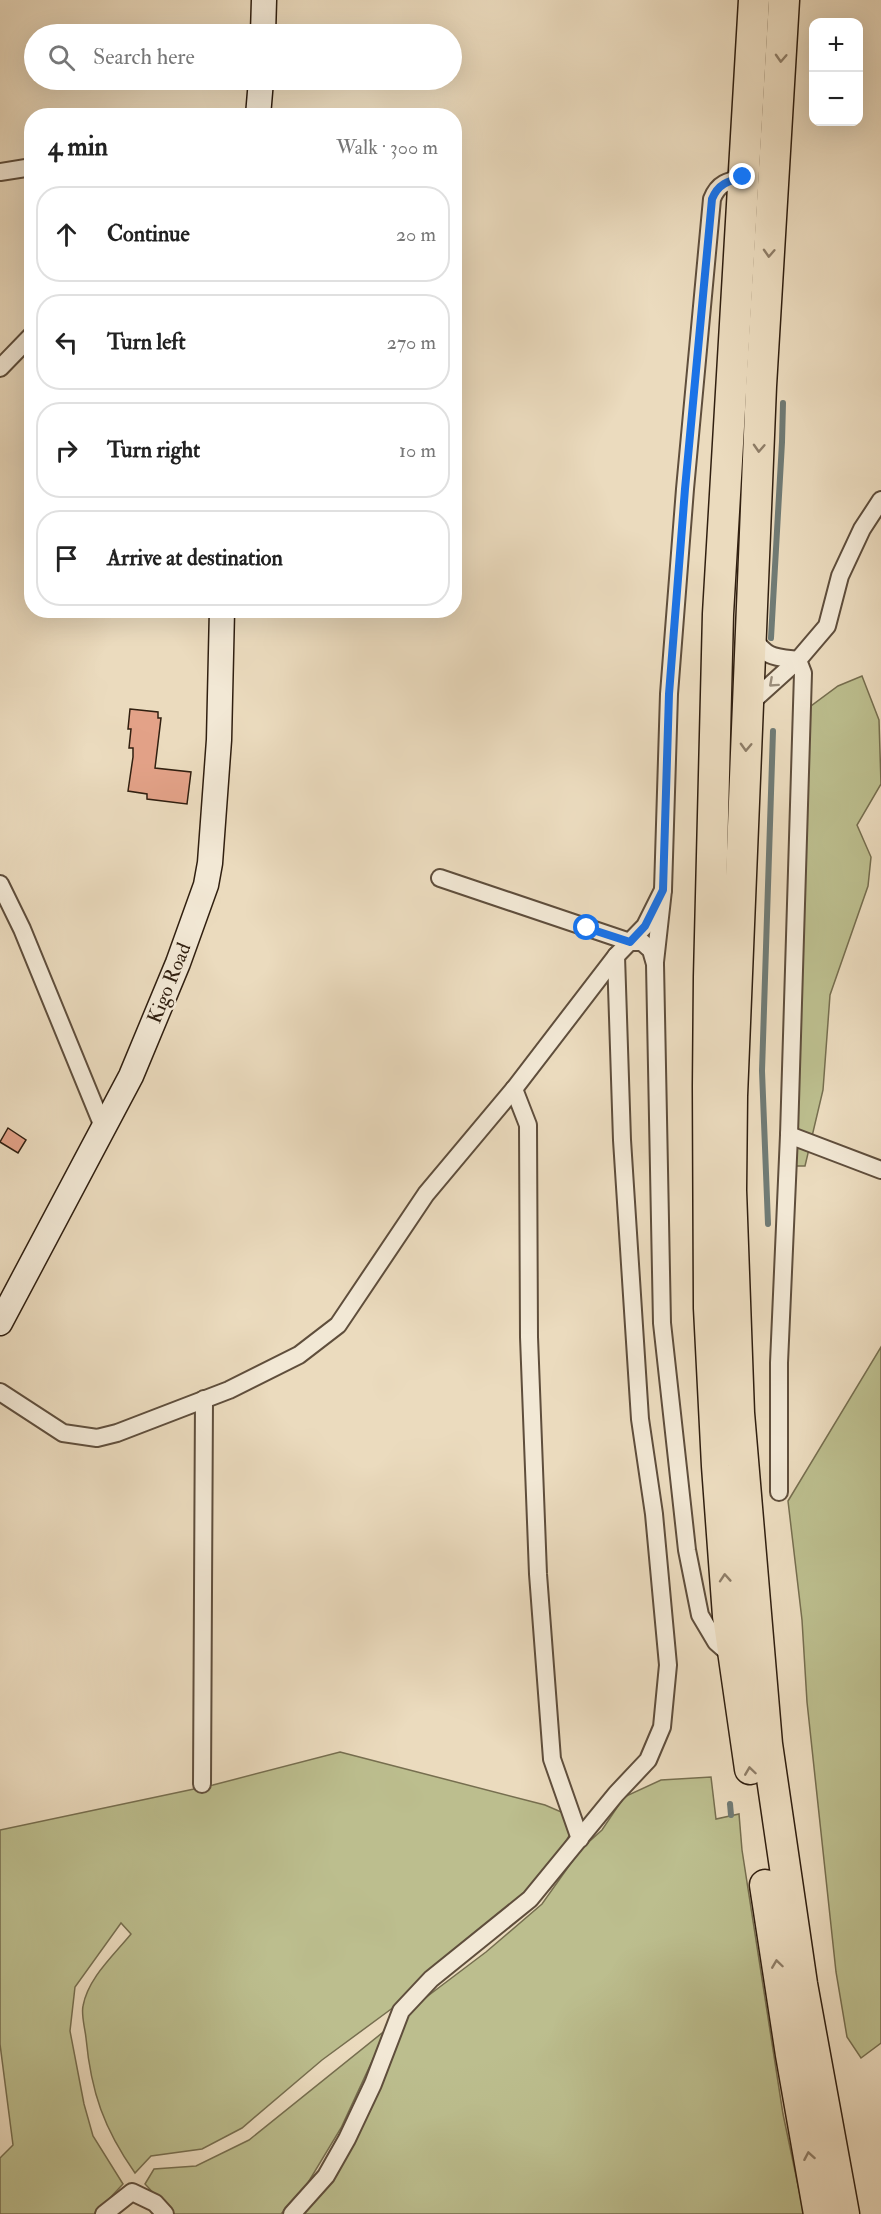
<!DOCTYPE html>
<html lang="en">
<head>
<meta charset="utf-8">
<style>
	:root { --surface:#fff; --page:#f2f2f2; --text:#222; --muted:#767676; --line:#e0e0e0 }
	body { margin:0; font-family:"IM FELL Double Pica",serif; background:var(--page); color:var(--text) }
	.controls { position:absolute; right:18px; top:18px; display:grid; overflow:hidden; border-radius:12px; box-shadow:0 6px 24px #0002 }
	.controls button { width:54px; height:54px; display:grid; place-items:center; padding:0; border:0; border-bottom:2px solid var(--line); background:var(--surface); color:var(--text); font:30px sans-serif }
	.stop { position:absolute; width:18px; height:18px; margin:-14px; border:4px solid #1a73e8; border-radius:50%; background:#fff }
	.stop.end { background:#1a73e8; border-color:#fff; box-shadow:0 2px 6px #0008 }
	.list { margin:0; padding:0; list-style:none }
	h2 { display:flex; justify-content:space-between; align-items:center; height:78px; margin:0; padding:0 24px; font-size:26px }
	h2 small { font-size:20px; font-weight:400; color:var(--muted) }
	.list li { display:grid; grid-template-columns:39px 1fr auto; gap:18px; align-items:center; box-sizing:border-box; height:96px; margin:0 12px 12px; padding:0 12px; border:2px solid var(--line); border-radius:24px }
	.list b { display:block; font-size:22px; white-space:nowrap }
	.list em { font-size:20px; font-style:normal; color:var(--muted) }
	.icon { flex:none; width:33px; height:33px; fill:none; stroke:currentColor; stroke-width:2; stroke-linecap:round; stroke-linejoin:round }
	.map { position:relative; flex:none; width:881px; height:2214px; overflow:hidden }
	.search { position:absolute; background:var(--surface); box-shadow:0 6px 24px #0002; left:24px; top:24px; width:438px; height:66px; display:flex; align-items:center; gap:15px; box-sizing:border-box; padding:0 21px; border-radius:33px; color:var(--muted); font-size:22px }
	.panel { position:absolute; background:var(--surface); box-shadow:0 6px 24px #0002; left:24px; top:108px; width:438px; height:510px; border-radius:24px }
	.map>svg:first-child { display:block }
</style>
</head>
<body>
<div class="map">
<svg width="881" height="2214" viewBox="0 0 881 2214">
	<rect width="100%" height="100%" fill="#ebdbbe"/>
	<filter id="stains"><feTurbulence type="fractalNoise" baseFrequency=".00333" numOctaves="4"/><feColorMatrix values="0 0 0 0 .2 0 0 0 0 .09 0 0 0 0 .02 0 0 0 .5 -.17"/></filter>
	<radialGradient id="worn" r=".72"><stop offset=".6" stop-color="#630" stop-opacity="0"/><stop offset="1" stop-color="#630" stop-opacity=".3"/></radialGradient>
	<g fill="#bcbe8e" stroke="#766e4f" stroke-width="1.5">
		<polygon points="862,676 879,720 881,784 857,825 871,857 868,886 830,995 823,1090 805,1166 790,1166 807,709 838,686"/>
		<polygon points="881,1347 881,2043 861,2058 847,2037 836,1972 807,1702 802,1620 788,1501"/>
		<path d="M340,1752l205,53 21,9 5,18 -6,11 -32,44 -135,117 -76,56 -80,68 -40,21 -51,7 -16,17c-31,-44 -44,-81 -49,-135 -1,-10 -5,-23 -3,-32 5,-28 31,-51 48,-72l-10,-11 -46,64 -5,44 14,73 9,32 30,48 -28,30h-95v-56l13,-13 -13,-101v-214l213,-45z"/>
		<polygon points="711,1777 716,1819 739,1814 742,1850 783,2114 804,2214 300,2214 338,2172 402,2028 408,2011 486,1952 542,1904 581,1849 602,1830 624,1797 661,1780"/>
		<polygon points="387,2029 341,2128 306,2186 281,2214 173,2214 145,2184 154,2169 196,2166 249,2140"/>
	</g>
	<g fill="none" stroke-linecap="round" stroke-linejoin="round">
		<g stroke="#707b75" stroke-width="6">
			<polyline points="771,638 782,442 783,403"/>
			<polyline points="768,1224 762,1071 773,731"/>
			<polyline points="730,1804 731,1815"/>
		</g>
	</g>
	<g fill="#e3a288" stroke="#301f10" stroke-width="1.5">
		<polygon points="130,709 158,712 158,718 161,718 155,768 191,772 187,804 147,799 147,794 128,791 133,757 133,748 129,748 131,729 128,729"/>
		<polygon points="8,1128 26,1140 18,1153 0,1142"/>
	</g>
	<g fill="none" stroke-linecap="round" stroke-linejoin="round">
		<g stroke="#5f4e3c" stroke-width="20">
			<g id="street">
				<polyline points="0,172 32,167"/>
				<polyline points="0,368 32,335"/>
				<path d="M752,636c14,22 22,21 46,24"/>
				<polyline points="747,706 798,660 827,626 840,576 862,529 881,500"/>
				<polyline points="440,878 630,942 642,942 651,950 655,964 662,1323 687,1550 700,1615 716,1642 733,1657"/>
				<polyline points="0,884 22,929 104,1129"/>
				<path d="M655,962l8,-72 6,-196 16,-205 27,-290c6,-16 16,-18 31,-21"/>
				<polyline points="514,1089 528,1125 529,1337 538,1574 552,1759 580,1839"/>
				<polyline points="789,1135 803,673 798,660"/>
				<polyline points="0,1392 63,1433 97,1438 117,1433 229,1390 299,1355 338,1325 426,1194 514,1089 616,956 645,926 663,890"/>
				<polyline points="779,1492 779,1363 789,1135 881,1170"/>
				<polyline points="202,1784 204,1399"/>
				<polyline points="104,2214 132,2192 155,2203 165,2214"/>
				<polyline points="292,2214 326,2176 347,2139 373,2084 401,2011 431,1979 530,1899 616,1794 648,1760 662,1727 668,1665 654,1514 640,1419 622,1140 616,956"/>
			</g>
		</g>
		<g stroke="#301f10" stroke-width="27">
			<g id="secondary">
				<polyline points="263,34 264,0"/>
				<polyline points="258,116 261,80"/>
				<polyline points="0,1323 131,1076 178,963 206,885 210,863 219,740 222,610"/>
			</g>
		</g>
		<g stroke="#301f10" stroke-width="33">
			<g id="highway">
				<polyline points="784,0 761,386 732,1096 731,1190 739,1413 767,1744 802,1984 844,2214"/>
				<polyline points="750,1769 728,1616 717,1466 709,1308 708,1086 709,977 718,614 754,0"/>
				<polyline points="765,1885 791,2055 819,2214"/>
			</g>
		</g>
		<use href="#street" stroke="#f2e8d5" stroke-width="16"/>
		<use href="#secondary" stroke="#f2e8d5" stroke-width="24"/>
		<use href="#highway" stroke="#ebdbbe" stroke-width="30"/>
	</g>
	<defs><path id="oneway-chevron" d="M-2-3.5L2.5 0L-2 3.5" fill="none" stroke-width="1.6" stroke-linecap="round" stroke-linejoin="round" transform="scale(1.5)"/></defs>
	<g stroke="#8e7d67">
		<use href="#oneway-chevron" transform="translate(781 58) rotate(93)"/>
		<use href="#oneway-chevron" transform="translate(769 253) rotate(93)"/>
		<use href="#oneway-chevron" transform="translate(759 448) rotate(93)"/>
		<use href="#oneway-chevron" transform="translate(746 747) rotate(92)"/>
		<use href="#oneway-chevron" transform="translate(725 1578) rotate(-94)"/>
		<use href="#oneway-chevron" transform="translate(750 1771) rotate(-98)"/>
		<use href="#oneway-chevron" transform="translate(777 1964) rotate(-98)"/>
		<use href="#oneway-chevron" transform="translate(809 2156) rotate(-100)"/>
	</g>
	<use stroke="#9b8e7c" href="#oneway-chevron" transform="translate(773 683) rotate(138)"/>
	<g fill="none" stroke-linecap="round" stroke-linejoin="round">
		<path stroke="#1a73e8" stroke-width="8" d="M587,928l43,14 15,-16 18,-36 6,-196 16,-205 27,-290c6,-15 16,-18 31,-22"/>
	</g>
	<g text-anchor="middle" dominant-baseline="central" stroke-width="5" stroke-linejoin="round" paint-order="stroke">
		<g font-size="20" fill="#301f10" stroke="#f2e8d5">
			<text transform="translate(169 983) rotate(-68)">Kigo Road</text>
		</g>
	</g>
	<rect width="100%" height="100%" filter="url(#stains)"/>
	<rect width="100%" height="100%" fill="url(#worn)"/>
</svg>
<div class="controls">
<button>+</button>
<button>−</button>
</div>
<div class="stop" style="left:587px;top:928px"></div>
<div class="stop end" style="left:743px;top:177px"></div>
<div class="search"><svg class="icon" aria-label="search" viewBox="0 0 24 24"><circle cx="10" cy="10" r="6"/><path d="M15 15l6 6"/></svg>Search here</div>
<section class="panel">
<h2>4 min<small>Walk · 300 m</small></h2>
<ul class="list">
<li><svg class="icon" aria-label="ahead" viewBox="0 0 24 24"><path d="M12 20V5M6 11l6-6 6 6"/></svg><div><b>Continue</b></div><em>20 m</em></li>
<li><svg class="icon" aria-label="left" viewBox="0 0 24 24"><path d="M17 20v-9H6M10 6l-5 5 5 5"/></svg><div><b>Turn left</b></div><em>270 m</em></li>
<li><svg class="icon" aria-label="right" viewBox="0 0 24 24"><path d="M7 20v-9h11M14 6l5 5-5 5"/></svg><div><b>Turn right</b></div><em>10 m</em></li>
<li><svg class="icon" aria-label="arrive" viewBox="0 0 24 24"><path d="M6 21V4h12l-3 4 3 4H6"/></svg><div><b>Arrive at destination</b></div></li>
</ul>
</section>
</div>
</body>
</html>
